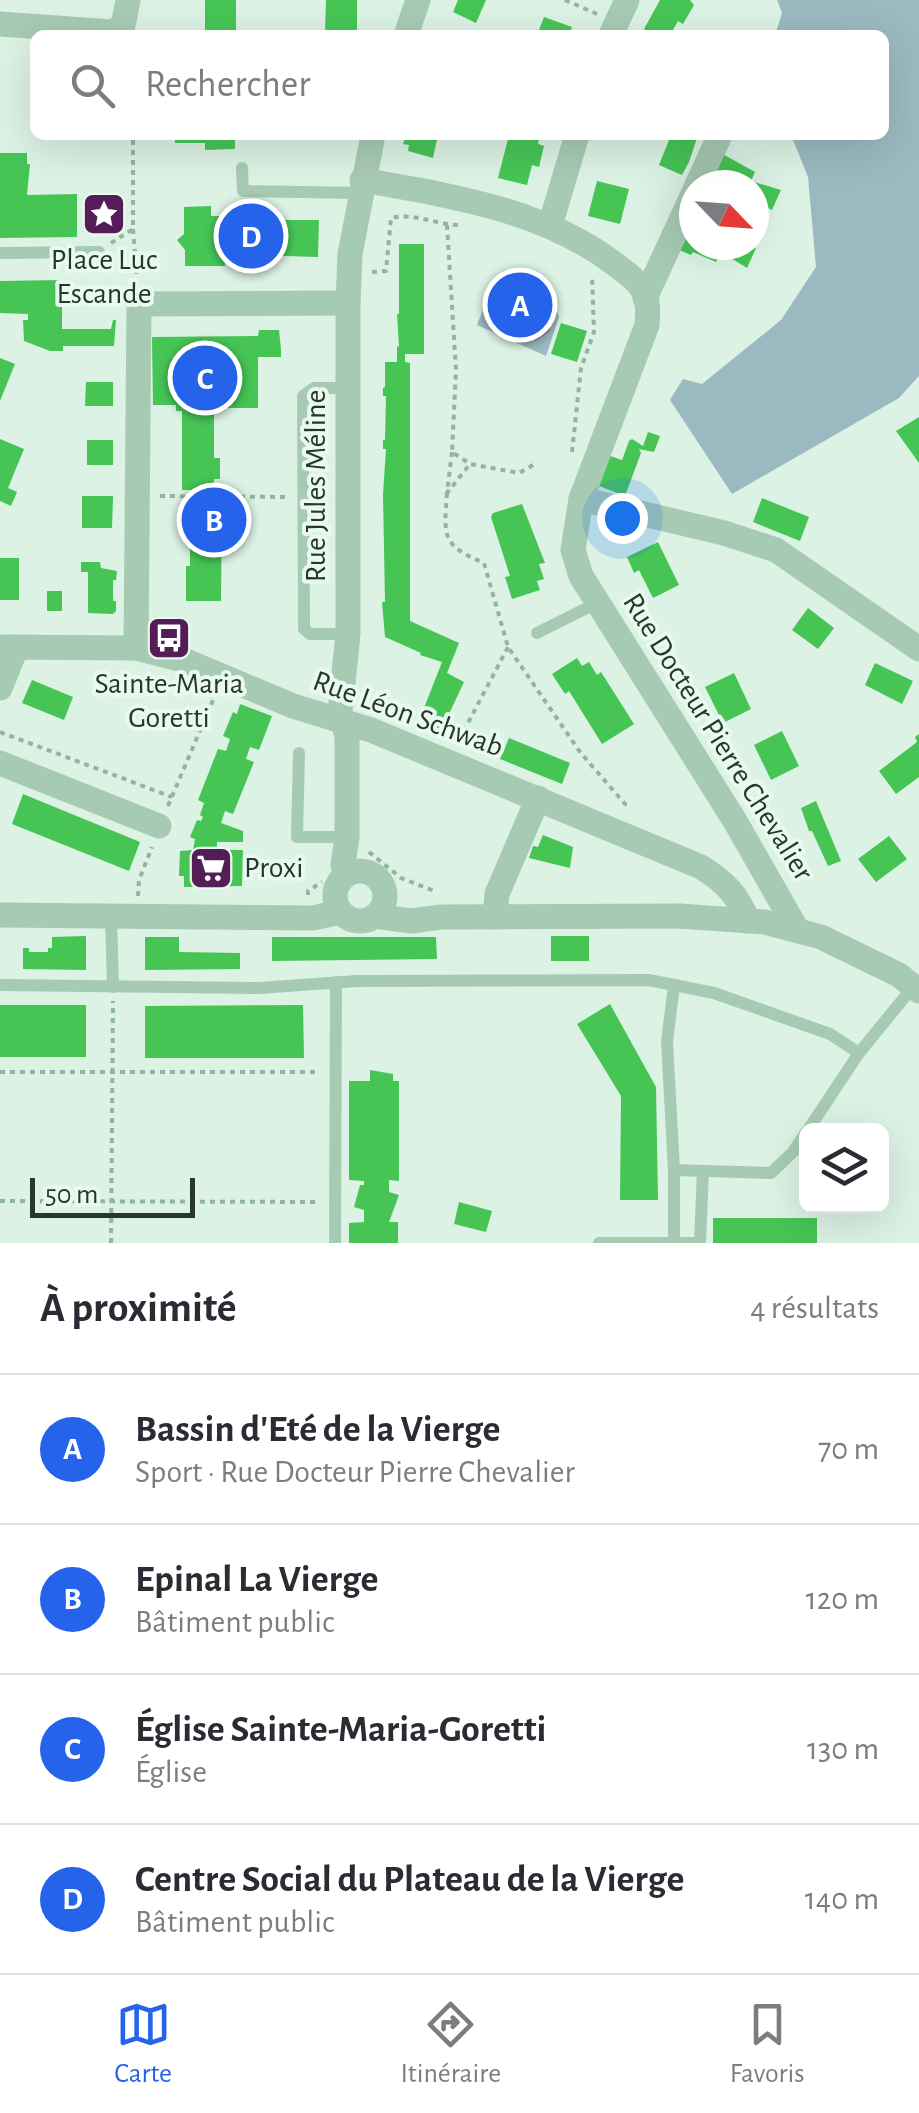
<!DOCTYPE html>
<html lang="fr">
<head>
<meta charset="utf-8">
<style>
	:root { --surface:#fff; --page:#f7f7f7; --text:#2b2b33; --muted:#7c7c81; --line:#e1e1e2; --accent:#2563eb }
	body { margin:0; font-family:"Alegreya Sans",sans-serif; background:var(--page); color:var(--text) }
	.controls { position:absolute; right:30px; bottom:30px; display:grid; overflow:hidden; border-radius:15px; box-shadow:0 10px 40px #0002 }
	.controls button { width:90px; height:90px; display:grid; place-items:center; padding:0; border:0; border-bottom:2px solid var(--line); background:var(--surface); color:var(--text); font:50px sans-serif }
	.compass { position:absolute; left:679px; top:170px; width:90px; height:90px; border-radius:50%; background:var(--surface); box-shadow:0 10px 40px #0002; rotate:115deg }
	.scale { position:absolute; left:30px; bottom:25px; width:165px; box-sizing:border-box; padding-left:10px; border:5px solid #28362b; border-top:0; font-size:28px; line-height:35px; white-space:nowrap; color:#28362b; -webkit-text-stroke:8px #e8f9ef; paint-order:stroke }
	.you { position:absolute; left:622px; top:518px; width:35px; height:35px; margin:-25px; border:8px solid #fff; border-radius:50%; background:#1a73e8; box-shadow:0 0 0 15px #1a73e833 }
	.badge { display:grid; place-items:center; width:65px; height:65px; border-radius:50%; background:var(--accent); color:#fff; font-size:32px; font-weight:700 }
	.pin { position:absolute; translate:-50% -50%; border:5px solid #fff; box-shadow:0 2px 10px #0006 }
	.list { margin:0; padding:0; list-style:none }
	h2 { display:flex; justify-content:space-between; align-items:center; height:130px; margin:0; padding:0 40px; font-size:42px }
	h2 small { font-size:32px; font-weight:400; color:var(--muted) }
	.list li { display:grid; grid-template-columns:65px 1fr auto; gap:30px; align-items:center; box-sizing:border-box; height:150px; padding:0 40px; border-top:2px solid var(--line) }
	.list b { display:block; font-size:38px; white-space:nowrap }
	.list p { margin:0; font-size:32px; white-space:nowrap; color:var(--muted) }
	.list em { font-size:32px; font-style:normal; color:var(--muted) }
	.icon { flex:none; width:55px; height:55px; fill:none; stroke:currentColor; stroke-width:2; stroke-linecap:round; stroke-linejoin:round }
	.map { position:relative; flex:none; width:919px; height:1243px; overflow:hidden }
	.search { position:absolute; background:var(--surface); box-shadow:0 10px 40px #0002; left:30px; right:30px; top:30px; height:110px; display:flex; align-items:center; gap:25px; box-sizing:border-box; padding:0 35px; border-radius:15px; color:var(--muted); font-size:38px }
	.sheet { height:730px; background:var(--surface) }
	nav { display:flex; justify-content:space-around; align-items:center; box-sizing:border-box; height:140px; border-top:2px solid var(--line); background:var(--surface); font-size:28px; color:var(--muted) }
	nav a { display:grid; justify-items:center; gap:5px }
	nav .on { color:var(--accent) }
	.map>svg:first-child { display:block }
</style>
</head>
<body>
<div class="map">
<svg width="919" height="1243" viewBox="0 0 919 1243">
	<rect width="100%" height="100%" fill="#dbf2e4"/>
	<g fill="#9bb9c1">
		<polygon points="777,0 919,0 919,376 899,398 732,494 670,400 683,379 702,384 781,320 816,267 808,177 791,135 884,135 884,35 775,35 782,13"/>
		<polygon points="504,270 549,292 559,317 546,356 477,325 493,284"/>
	</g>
	<polygon fill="#aa7aaf" points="515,293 524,293 533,308 547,317 550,331 535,341 524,334 520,322 506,306"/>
	<g fill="#46c555">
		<rect x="205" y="0" width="31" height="35"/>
		<polygon points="326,0 357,0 357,35 325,35"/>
		<polygon points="458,0 486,0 476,23 453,12"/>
		<polygon points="660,0 690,0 694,5 683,24 678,21 670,35 655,35 644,29"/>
		<polygon points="544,17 572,27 569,35 537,35"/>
		<polygon points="175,135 235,135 235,149 205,150 205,143 175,143"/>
		<polygon points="406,135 438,135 433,158 408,151 409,145 403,144"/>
		<polygon points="509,135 540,135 538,144 544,146 539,167 532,165 527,185 498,178"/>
		<polygon points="671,135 698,135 689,162 682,175 659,165"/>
		<polygon points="719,152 755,172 751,181 781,190 772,210 754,202 754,185 735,185 711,172"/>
		<polygon points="0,153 27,153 27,164 30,164 27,195 77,194 77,237 0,238"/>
		<polygon points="597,181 629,189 620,224 588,216"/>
		<polygon points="211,206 211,216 222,216 222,220 319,220 318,257 225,254 225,266 185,266 185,250 177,240 184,234 184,207"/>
		<polygon points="686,229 694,233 694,245 749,245 756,248 747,268 721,252 716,262 693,252 691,255 677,249"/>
		<polygon points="399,244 424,244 424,354 405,354 405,362 410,363 410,621 459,643 447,673 464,682 441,731 419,721 442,662 420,655 421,653 385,637 382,602 385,602 383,494 386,449 383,449 383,440 385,440 386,396 383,396 383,388 385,387 385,362 397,362 397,346 399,347 397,314 399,314"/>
		<polygon points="62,280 62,329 111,329 113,320 116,320 114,346 63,346 63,351 50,351 24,341 23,320 28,320 28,314 0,313 0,281"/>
		<polygon points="561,323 587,331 577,362 551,354"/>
		<polygon points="259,330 279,330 281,349 281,357 258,357 258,408 214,408 214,458 220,458 220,479 214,479 214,490 182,490 182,411 176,411 176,405 153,405 152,337 258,336"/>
		<polygon points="0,358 15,364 0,401"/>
		<polygon points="86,382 113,382 113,406 85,406"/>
		<polygon points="919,417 919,463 896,431"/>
		<polygon points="648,432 660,436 654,452 639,449 641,453 625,496 599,486 610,456 622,460 629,441 632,439 643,446"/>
		<polygon points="0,439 24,449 8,488 17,492 11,506 0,501"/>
		<rect x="87" y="440" width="26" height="25"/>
		<polygon points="82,496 113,496 112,528 82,528"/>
		<polygon points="762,498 809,517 800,541 753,522"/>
		<polygon points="190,499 222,499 221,601 186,601 186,566 190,566"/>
		<polygon points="522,504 545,563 539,564 544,579 537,581 540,590 512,599 505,577 510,576 491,517 493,513"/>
		<polygon points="658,542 679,585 653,598 639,570 634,573 627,557"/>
		<rect x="0" y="558" width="19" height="42"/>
		<polygon points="81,562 100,562 101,568 117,571 116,580 113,580 113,601 116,601 116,611 113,614 88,613 88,572 81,572"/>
		<rect x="47" y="591" width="15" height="20"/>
		<polygon points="808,608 834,628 818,649 792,630"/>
		<polygon points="577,658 582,666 589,662 597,675 601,672 634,724 602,744 569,691 565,694 552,674"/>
		<polygon points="875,663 913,681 902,704 865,685"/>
		<polygon points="734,673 751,709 723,723 705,687"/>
		<polygon points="32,680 73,697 64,720 22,703"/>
		<polygon points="240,704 272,716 259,750 250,747 246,759 254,762 233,814 225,811 221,823 243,831 243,842 217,842 217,850 243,850 242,886 184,887 184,876 179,876 180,851 193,850 195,839 190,837 197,820 201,821 203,817 200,815 204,803 198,800 218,749 226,751 230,739 223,736 233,712 237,714"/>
		<polygon points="782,731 799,766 771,780 754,745"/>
		<polygon points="919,734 919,777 896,794 879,771 917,742 915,737"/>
		<polygon points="509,738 570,763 562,784 500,759"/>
		<polygon points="23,794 140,842 129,871 12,824"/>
		<polygon points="816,801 841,861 828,866 812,831 809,831 801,808"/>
		<polygon points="543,835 573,847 570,868 529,858 533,846 538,847"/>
		<polygon points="889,836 907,859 876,882 858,859"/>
		<polygon points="86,936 86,970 23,969 23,948 29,948 29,952 48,952 48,948 52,948 52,937"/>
		<rect x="551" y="936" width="38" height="25"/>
		<polygon points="145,937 179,937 179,952 240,953 240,969 145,970"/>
		<polygon points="272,937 436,937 437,959 272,961"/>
		<polygon points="610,1004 656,1087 658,1200 620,1200 621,1096 577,1024"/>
		<rect x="0" y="1005" width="86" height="52"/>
		<polygon points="303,1005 304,1058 145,1058 145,1006"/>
		<polygon points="370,1070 393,1074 393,1081 399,1081 399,1181 389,1180 389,1192 399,1195 389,1222 398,1222 398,1243 349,1243 349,1223 364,1222 364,1210 354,1207 360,1185 364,1185 364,1181 349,1180 349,1081 370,1081"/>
		<polygon points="459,1202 492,1211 486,1232 454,1224"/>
		<rect x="713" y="1218" width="104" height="25"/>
	</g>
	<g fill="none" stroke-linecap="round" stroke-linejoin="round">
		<g stroke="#91b69d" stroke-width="4" stroke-dasharray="5 5" stroke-linecap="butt">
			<polyline points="565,0 597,14"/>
			<polyline points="447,225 456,370 452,452 470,464 519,473 535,464"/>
			<polyline points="133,229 137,279"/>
			<polyline points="111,243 133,229 133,135"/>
			<path d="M372,272l14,-1 5,-53c25,-6 46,8 72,7"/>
			<polyline points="452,452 447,493 470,464"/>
			<polyline points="572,452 581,368 594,332 592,275"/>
			<path d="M447,493c-3,43 -6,52 37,70l24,84 72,105 45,52 -2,4"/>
			<polyline points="160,496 286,497"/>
			<polyline points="0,732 172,797"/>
			<polyline points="459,740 508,647"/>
			<polyline points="168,806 213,700"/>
			<polyline points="369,852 401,878 437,892"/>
			<polyline points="308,895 308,891 322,882"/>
			<polyline points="138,896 139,880 152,847"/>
			<polyline points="0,1072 317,1072"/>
			<polyline points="0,1201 320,1202"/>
			<polyline points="111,1243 113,1001"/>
		</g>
		<g stroke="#a7cab3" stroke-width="12">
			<polyline points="242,168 243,191 360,193"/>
			<polyline points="0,253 99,252"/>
			<polyline points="348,388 314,388 303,396 304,629 310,634 348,634"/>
			<polyline points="537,633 597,603"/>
			<polyline points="299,753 297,837 347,837"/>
			<polyline points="111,916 113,987"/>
			<polyline points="0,985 259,988 357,981 649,980 714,993 830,1034 859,1053"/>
			<polyline points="674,985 667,1042 674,1170 771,1173 793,1152 806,1132"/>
			<polyline points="808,1130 859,1053 913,987"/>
			<polyline points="674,1170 674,1242"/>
			<polyline points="335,1243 336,982"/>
			<polyline points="599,1243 700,1243 703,1171"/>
		</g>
		<g stroke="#a7cab3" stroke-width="25">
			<polyline points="0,24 112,32 123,26 128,0"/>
			<polyline points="406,35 418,0"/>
			<polyline points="611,35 627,0"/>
			<path d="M362,180c85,15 179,29 250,82 9,7 22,15 29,25 8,12 7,25 6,38l-66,174 -8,51 8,26 154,245 61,107"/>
			<polyline points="697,185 720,135"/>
			<polyline points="550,226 577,135"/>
			<polyline points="645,298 694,192"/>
			<polyline points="581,499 724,533 776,550 919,649"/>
			<path d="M0,647l136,1 50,13 107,45 78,24 330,137c24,15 36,27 47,54"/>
			<polyline points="136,648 139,304 348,303"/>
			<polyline points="0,688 13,656 13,647"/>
			<polyline points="0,763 159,826"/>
			<circle cx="360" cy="896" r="25"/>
			<polyline points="345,875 343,865 347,837 347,736 340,712 348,634 348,303 350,254 373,135"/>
			<polyline points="0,915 313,918 340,912"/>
			<polyline points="375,916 411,921 441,917 680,916 765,922 821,937 899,975 919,991"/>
			<polyline points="495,917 497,894 538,798"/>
		</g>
	</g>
	<defs>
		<g id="sight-square" transform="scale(2.25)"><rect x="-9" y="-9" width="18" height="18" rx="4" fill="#541d58" stroke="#e8f9ef"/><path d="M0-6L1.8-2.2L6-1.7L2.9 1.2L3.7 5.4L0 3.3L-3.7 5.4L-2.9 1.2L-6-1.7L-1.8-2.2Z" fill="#fff"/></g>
		<g id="bus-square" transform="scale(2.25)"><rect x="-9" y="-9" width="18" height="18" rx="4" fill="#541d58" stroke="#e8f9ef"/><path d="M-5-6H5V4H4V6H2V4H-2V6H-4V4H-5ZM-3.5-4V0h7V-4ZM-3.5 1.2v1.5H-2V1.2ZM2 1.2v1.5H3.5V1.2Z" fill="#fff"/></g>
		<g id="supermarket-square" transform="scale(2.25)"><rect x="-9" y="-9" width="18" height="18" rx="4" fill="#541d58" stroke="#e8f9ef"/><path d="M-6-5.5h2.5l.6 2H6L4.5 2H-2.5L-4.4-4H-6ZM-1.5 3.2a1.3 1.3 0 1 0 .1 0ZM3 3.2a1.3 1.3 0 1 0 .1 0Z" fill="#fff"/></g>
	</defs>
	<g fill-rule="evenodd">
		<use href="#sight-square" x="104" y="214"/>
		<use href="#bus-square" x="169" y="638"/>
		<use href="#supermarket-square" x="211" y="868"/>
	</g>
	<g text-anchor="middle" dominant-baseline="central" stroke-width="8" stroke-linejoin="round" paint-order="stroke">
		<g font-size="30" fill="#28362b" stroke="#e8f9ef">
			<text x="104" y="260">Place Luc<tspan x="104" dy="34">Escande</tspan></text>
			<text x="169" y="684">Sainte-Maria<tspan x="169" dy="34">Goretti</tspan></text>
			<text x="244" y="868" text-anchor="start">Proxi</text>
		</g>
		<g font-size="30" fill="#28362b" stroke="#e8f9ef">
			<text transform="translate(316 486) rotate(-90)">Rue Jules Méline</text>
			<text transform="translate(408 714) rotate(20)">Rue Léon Schwab</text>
			<text transform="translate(718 737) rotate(58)">Rue Docteur Pierre Chevalier</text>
		</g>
	</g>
</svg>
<div class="controls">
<button><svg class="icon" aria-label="layers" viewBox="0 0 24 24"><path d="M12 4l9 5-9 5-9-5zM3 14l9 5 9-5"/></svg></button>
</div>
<svg class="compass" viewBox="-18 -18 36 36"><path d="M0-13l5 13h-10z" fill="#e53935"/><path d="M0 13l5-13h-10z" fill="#7c7c81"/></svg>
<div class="scale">50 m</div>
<div class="you"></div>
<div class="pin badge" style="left:520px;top:305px">A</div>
<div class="pin badge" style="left:214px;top:520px">B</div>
<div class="pin badge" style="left:205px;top:378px">C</div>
<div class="pin badge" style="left:251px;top:236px">D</div>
<div class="search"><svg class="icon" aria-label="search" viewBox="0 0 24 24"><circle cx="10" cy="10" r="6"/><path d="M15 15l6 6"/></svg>Rechercher</div>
</div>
<section class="sheet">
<h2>À proximité<small>4 résultats</small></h2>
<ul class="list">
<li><span class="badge">A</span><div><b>Bassin d'Eté de la Vierge</b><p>Sport · Rue Docteur Pierre Chevalier</p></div><em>70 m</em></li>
<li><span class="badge">B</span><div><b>Epinal La Vierge</b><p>Bâtiment public</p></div><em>120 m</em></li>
<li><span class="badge">C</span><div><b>Église Sainte-Maria-Goretti</b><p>Église</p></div><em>130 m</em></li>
<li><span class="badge">D</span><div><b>Centre Social du Plateau de la Vierge</b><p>Bâtiment public</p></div><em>140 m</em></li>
</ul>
</section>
<nav>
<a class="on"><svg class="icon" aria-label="map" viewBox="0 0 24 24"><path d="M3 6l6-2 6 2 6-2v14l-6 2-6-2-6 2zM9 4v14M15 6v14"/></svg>Carte</a>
<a><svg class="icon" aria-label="directions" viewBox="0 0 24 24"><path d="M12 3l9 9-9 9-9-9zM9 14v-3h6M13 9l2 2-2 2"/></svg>Itinéraire</a>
<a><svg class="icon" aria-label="saved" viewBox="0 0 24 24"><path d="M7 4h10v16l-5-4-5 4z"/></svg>Favoris</a>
</nav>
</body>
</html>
